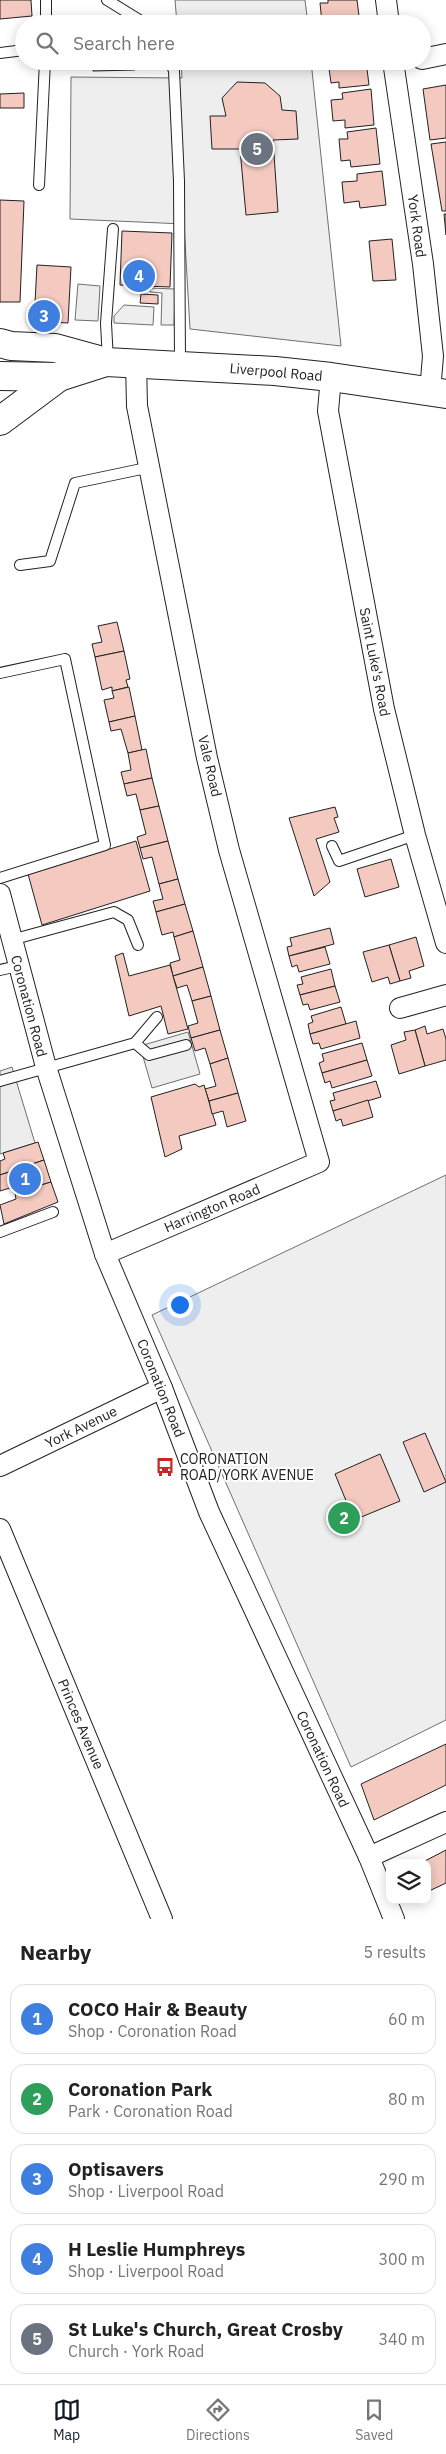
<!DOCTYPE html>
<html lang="en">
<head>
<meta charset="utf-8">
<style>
	:root { --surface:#fff; --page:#f6f6f6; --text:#222; --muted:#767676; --line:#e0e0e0; --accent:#111827 }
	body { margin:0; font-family:"IBM Plex Sans",sans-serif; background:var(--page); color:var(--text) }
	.controls { position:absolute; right:15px; bottom:15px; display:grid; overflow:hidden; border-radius:10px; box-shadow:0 2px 12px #0003 }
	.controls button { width:45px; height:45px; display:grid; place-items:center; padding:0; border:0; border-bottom:1px solid var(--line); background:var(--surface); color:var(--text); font:25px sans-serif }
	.you { position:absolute; left:179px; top:1304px; width:18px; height:18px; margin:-12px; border:4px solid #fff; border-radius:50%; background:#1a73e8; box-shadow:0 0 0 8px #1a73e833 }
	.badge { display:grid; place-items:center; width:32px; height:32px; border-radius:50%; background:var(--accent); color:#fff; font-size:16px; font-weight:700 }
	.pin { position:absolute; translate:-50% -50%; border:2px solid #fff; box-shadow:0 1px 5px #0006 }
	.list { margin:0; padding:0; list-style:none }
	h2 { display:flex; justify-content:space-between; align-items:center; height:65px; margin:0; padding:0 20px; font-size:21px }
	h2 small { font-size:16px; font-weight:400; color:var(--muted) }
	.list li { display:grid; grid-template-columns:32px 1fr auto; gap:15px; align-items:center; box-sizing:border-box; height:70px; margin:0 10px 10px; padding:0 10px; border:1px solid var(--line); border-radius:15px }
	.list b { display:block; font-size:19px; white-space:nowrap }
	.list p { margin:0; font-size:16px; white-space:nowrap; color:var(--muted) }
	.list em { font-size:16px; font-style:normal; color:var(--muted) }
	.icon { flex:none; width:28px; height:28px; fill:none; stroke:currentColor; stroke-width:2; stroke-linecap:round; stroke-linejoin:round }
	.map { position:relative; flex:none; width:446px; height:1919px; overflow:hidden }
	.search { position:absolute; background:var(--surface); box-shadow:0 2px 12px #0003; left:15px; right:15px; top:15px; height:55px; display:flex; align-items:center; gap:12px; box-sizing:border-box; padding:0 18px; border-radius:28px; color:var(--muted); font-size:19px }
	.sheet { height:465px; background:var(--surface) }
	nav { display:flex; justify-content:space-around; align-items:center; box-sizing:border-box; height:70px; border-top:1px solid var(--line); background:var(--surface); font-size:14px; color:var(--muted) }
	nav a { display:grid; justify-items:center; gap:2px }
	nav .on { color:var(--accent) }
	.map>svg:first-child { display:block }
</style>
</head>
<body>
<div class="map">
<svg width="446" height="1919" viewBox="0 0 446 1919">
	<rect width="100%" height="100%" fill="#fff"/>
	<g fill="#eee" stroke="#6f6f6f">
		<polygon points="175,0 305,0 308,24 177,24"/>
		<polygon points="181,61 311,61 341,346 190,329 184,224 70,219 71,77 182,78"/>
		<polygon points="150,288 175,289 174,325 161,325 162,293 150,292"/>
		<polygon points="124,305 154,307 153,325 114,323 114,316"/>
		<polygon points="446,1175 446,1720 351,1767 152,1315"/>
	</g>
	<g fill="#ededed" stroke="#6f6f6f">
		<polygon points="78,284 100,286 98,321 75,320"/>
		<polygon points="188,1032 200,1074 152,1088 140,1046"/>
		<polygon points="12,1067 35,1143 0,1154 0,1071"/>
	</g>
	<g fill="#f3c9c0" stroke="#222">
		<polygon points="0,0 31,0 32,16 0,19"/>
		<polygon points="328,0 357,0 360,24 322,23 320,3 328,3"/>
		<polygon points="93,61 134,61 135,70 93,71"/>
		<polygon points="328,61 366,61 369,85 339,88 339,82 331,83"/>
		<polygon points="237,82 265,83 280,96 282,110 296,111 298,139 273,140 278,212 246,215 240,149 212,149 210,116 226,116 222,98"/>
		<polygon points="446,85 446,138 430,140 423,89"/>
		<polygon points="371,89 374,125 345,128 345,120 333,121 331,100 343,99 342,93"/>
		<polygon points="24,93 24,108 0,108 0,94"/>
		<polygon points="376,128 380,164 351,167 350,160 341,161 339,139 348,139 347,132"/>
		<polygon points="446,142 446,211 442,211 431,144"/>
		<polygon points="382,171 386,205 360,208 359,201 344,203 342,182 357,181 357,174"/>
		<polygon points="0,200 24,201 20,302 0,302"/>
		<polygon points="444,214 446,214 446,235"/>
		<polygon points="122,231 172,233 170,287 120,285"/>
		<polygon points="392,239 396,280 373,281 369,241"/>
		<polygon points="37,265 71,267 68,323 34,321"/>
		<polygon points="141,294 158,295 158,304 140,303"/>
		<polygon points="117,622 124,651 95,657 92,644 102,642 98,626"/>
		<polygon points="124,651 130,679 126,680 128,687 112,691 112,687 102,690 95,657"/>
		<polygon points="129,687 135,716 109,722 104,700 114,698 112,691"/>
		<polygon points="135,716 142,750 128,753 121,729 111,731 109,722"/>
		<polygon points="146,749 152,778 124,784 121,772 131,770 128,753"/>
		<polygon points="152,778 159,806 140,810 136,794 127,796 124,784"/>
		<polygon points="159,806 168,841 140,848 137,837 146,834 140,810"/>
		<polygon points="335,807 338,817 334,818 339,832 316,839 330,882 314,896 289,818"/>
		<polygon points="136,841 150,891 42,925 28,874"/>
		<polygon points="168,841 178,879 159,884 152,857 143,859 140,848"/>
		<polygon points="391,859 399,887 365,897 357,869"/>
		<polygon points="178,879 185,904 156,912 153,901 163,899 159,884"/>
		<polygon points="185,904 193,931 174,937 173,932 162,935 156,912"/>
		<polygon points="330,928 334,944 289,956 287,947 292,946 290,938"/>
		<polygon points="193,931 203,967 173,976 170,963 180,960 174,937"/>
		<polygon points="416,937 424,966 409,971 411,978 400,981 389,945"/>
		<polygon points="389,945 400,981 390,984 388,977 372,982 363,952"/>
		<polygon points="325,947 330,964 299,972 297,965 292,967 289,956"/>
		<polygon points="123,953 129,976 170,965 188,1029 168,1034 161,1006 129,1016 115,956"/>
		<polygon points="203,967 211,996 192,1001 187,985 177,988 173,976"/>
		<polygon points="331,969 335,986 300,995 297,985 303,984 301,977"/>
		<polygon points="335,986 340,1002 310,1010 308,1004 303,1005 300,995"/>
		<polygon points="211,996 220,1030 191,1038 188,1026 198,1023 192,1001"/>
		<polygon points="341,1007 346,1024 310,1034 308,1024 313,1022 311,1016"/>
		<polygon points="356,1021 360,1038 321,1049 319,1043 313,1044 310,1034"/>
		<polygon points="425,1026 427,1034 443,1029 446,1039 446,1060 425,1066 415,1030"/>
		<polygon points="220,1030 228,1058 210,1064 205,1048 195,1051 191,1038"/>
		<polygon points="415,1030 425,1066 399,1074 391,1045 406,1040 404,1032"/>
		<polygon points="362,1043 367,1060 322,1073 319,1063 324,1061 322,1054"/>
		<polygon points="228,1058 238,1093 209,1101 205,1089 216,1086 210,1064"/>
		<polygon points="367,1060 372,1076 332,1088 330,1081 325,1083 322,1073"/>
		<polygon points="376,1081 381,1097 333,1111 330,1101 335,1100 333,1093"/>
		<polygon points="195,1084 199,1087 204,1085 216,1125 179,1136 182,1149 165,1157 151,1097"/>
		<polygon points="238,1093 246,1121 227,1127 223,1111 212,1114 209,1101"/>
		<polygon points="368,1100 373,1117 343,1126 341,1119 336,1121 333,1111"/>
		<polygon points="38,1142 44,1160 0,1175 0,1161 5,1159 3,1153"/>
		<polygon points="44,1160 51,1182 15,1193 13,1187 0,1191 0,1175"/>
		<polygon points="51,1182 58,1202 4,1224 0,1205 16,1199 15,1193"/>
		<polygon points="425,1433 446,1482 424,1492 403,1442"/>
		<polygon points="380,1454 400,1501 354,1520 335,1474"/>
		<polygon points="446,1744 446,1785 374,1820 361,1784"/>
		<polygon points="446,1850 446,1883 427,1892 427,1863 421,1863"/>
	</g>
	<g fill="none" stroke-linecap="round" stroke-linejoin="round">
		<g stroke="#222" stroke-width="12">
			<g id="service">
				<polyline points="46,0 46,24"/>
				<polyline points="107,0 146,24"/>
				<polyline points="0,53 24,50"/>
				<polyline points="170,61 174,71 179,181 180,364"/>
				<polyline points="39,185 45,61"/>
				<polyline points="108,361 106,323 113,229"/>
				<polyline points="20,565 50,561 75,483 151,467"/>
				<polyline points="0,673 65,659 105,845 0,878"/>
				<polyline points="332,846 339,861 415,835"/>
				<polyline points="11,940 114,912 128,920 138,945"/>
				<polyline points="0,970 18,966"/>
				<polyline points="135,1043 157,1017"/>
				<polyline points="0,1081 135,1043 149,1055 186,1045"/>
				<polyline points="0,1232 53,1212"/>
			</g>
		</g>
		<g stroke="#222" stroke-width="22">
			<g id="minor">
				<polyline points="386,0 389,24"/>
				<polyline points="422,59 446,54"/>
				<polyline points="393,61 423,264 433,356 430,392"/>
				<polyline points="331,377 328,411 384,709 415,835 446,943"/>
				<polyline points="0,894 46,1067 105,1254 162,1388 209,1512 369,1857 394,1919"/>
				<polyline points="400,1008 446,995"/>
				<polyline points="105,1254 319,1162 229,850 207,758 137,406 136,362"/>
				<polyline points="0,1466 162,1388"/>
				<polyline points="0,1529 162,1919"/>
				<polyline points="369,1857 446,1822"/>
			</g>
		</g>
		<g stroke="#222" stroke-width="30">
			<polyline id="secondary" points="0,421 59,377"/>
		</g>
		<g stroke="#222" stroke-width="30">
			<g id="trunk">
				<polyline points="0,343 11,346 55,348 106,362 275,371 331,377 446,394"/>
				<polyline points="0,376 59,377 106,362"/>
			</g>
		</g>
		<use href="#service" stroke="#fff" stroke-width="10"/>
		<use href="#minor" stroke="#fff" stroke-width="20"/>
		<use href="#secondary" stroke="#fff" stroke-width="28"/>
		<use href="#trunk" stroke="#fff" stroke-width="28"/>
	</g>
	<defs>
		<g id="bus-bare" transform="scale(1.5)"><path d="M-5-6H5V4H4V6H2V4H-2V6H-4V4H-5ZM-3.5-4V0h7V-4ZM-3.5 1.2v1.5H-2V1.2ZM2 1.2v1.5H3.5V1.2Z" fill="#c62828" stroke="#fff" stroke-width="2.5" paint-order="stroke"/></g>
	</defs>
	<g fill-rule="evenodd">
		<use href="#bus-bare" x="165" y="1467"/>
	</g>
	<g text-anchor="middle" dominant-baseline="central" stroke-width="4" stroke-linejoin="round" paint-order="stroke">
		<g font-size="14" fill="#222" stroke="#fff">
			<text transform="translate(417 226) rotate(82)">York Road</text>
			<text transform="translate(276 372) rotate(5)">Liverpool Road</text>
			<text transform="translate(375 662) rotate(79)">Saint Luke's Road</text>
			<text transform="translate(210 766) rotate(77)">Vale Road</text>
			<text transform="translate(29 1006) rotate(75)">Coronation Road</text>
			<text transform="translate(212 1208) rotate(-23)">Harrington Road</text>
			<text transform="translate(161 1388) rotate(68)">Coronation Road</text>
			<text transform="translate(81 1427) rotate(-26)">York Avenue</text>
			<text transform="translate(81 1724) rotate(67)">Princes Avenue</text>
			<text transform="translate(323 1759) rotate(65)">Coronation Road</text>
		</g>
		<g font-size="14" fill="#222" stroke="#fff" text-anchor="start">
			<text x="180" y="1459">CORONATION<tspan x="180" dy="16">ROAD/YORK AVENUE</tspan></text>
		</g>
	</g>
</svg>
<div class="controls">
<button><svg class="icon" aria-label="layers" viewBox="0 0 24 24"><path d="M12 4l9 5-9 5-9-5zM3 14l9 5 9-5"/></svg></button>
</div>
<div class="you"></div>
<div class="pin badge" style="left:25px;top:1179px;background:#3f7fe0">1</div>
<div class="pin badge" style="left:344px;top:1518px;background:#2e9e5b">2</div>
<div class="pin badge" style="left:44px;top:316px;background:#3f7fe0">3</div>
<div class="pin badge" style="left:139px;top:276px;background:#3f7fe0">4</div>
<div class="pin badge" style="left:257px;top:149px;background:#6b7280">5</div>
<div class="search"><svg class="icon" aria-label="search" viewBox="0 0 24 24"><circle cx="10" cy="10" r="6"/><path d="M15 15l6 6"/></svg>Search here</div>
</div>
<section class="sheet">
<h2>Nearby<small>5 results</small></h2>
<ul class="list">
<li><span class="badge" style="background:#3f7fe0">1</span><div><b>COCO Hair &amp; Beauty</b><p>Shop · Coronation Road</p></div><em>60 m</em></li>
<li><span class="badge" style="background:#2e9e5b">2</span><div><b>Coronation Park</b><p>Park · Coronation Road</p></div><em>80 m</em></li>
<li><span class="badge" style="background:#3f7fe0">3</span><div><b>Optisavers</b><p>Shop · Liverpool Road</p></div><em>290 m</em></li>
<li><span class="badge" style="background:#3f7fe0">4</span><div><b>H Leslie Humphreys</b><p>Shop · Liverpool Road</p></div><em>300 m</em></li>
<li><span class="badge" style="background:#6b7280">5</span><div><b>St Luke's Church, Great Crosby</b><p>Church · York Road</p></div><em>340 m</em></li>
</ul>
</section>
<nav>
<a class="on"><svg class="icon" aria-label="map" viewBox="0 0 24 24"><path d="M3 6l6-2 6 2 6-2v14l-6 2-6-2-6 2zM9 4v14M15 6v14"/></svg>Map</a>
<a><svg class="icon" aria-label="directions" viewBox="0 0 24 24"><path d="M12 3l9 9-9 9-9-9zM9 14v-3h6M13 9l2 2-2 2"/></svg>Directions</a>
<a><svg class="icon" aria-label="saved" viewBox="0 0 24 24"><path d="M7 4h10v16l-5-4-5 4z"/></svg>Saved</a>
</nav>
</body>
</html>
